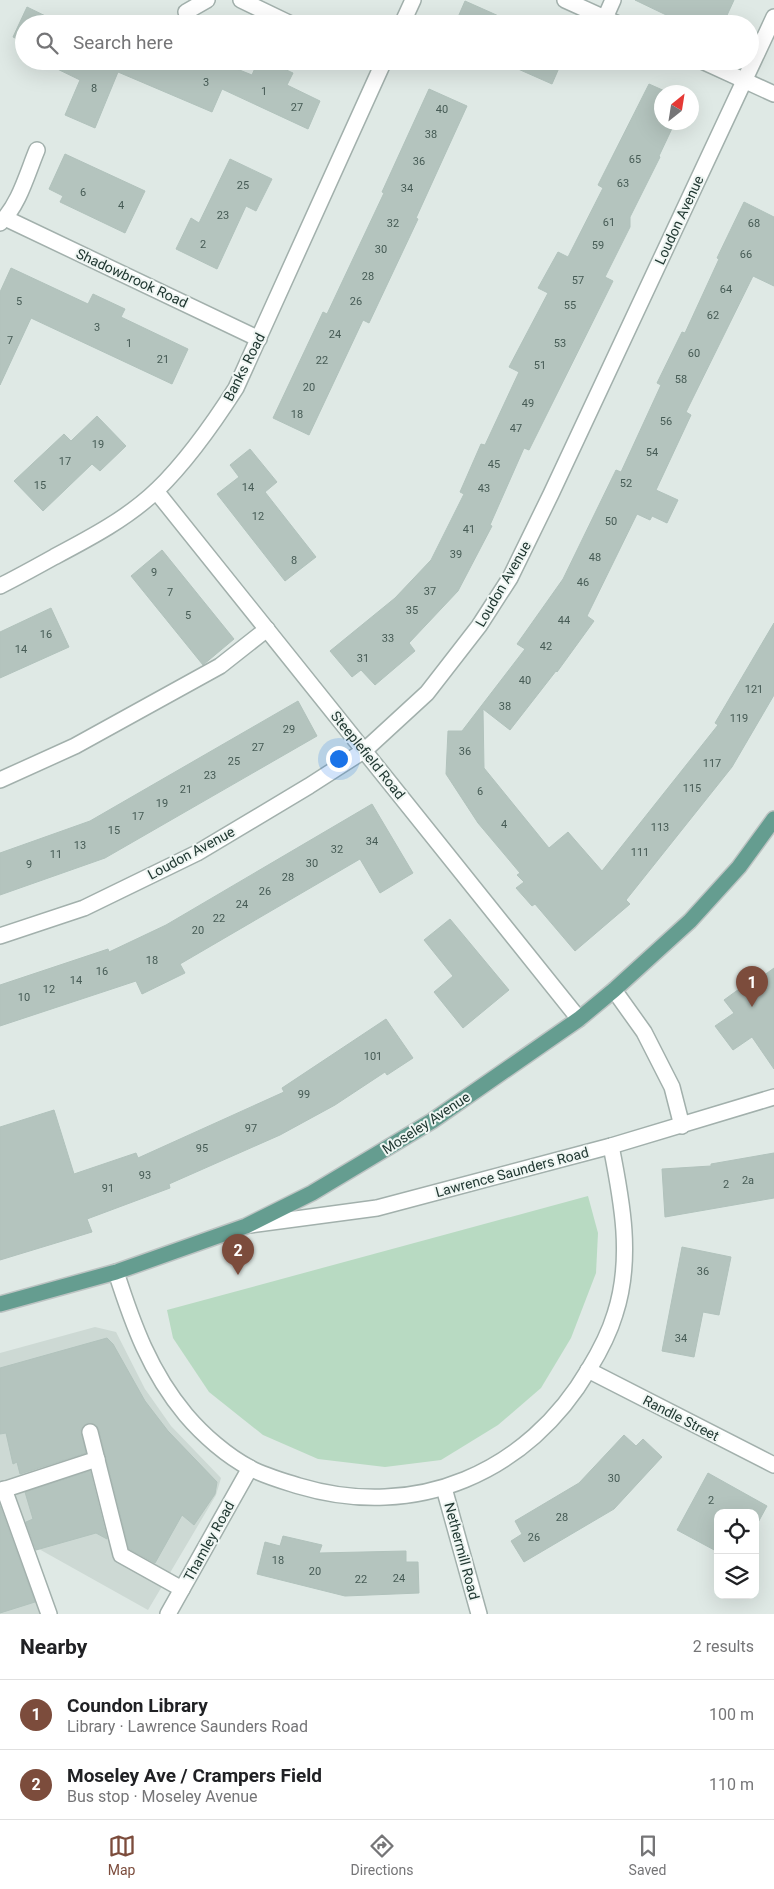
<!DOCTYPE html>
<html lang="en">
<head>
<meta charset="utf-8">
<style>
	:root { --surface:#fff; --page:#f6f6f6; --text:#202124; --muted:#757577; --line:#e0e0e0; --accent:#7c4c3c }
	body { margin:0; font-family:Roboto,sans-serif; background:var(--page); color:var(--text) }
	.controls { position:absolute; right:15px; bottom:15px; display:grid; overflow:hidden; border-radius:10px; box-shadow:0 5px 20px #0002 }
	.controls button { width:45px; height:45px; display:grid; place-items:center; padding:0; border:0; border-bottom:1px solid var(--line); background:var(--surface); color:var(--text); font:25px sans-serif }
	.compass { position:absolute; left:654px; top:85px; width:45px; height:45px; border-radius:50%; background:var(--surface); box-shadow:0 5px 20px #0002; rotate:30deg }
	.you { position:absolute; left:338px; top:758px; width:18px; height:18px; margin:-12px; border:4px solid #fff; border-radius:50%; background:#1a73e8; box-shadow:0 0 0 8px #1a73e833 }
	.badge { display:grid; place-items:center; width:32px; height:32px; border-radius:50%; background:var(--accent); color:#fff; font-size:16px; font-weight:700 }
	.pin { position:absolute; translate:-50% -41px; filter:drop-shadow(0 1px 2px #0008) }
	.pin::after { content:''; position:absolute; top:26px; width:18px; height:15px; background:inherit; clip-path:polygon(0 0,100% 0,50% 100%) }
	.list { margin:0; padding:0; list-style:none }
	h2 { display:flex; justify-content:space-between; align-items:center; height:65px; margin:0; padding:0 20px; font-size:21px }
	h2 small { font-size:16px; font-weight:400; color:var(--muted) }
	.list li { display:grid; grid-template-columns:32px 1fr auto; gap:15px; align-items:center; box-sizing:border-box; height:70px; padding:0 20px; border-top:1px solid var(--line) }
	.list b { display:block; font-size:19px; white-space:nowrap }
	.list p { margin:0; font-size:16px; white-space:nowrap; color:var(--muted) }
	.list em { font-size:16px; font-style:normal; color:var(--muted) }
	.icon { flex:none; width:28px; height:28px; fill:none; stroke:currentColor; stroke-width:2; stroke-linecap:round; stroke-linejoin:round }
	.map { position:relative; flex:none; width:774px; height:1614px; overflow:hidden }
	.search { position:absolute; background:var(--surface); box-shadow:0 5px 20px #0002; left:15px; right:15px; top:15px; height:55px; display:flex; align-items:center; gap:12px; box-sizing:border-box; padding:0 18px; border-radius:28px; color:var(--muted); font-size:19px }
	.sheet { height:205px; background:var(--surface) }
	nav { display:flex; justify-content:space-around; align-items:center; box-sizing:border-box; height:70px; border-top:1px solid var(--line); background:var(--surface); font-size:14px; color:var(--muted) }
	nav a { display:grid; justify-items:center; gap:2px }
	nav .on { color:var(--accent) }
	.map>svg:first-child { display:block }
</style>
</head>
<body>
<div class="map">
<svg width="774" height="1614" viewBox="0 0 774 1614">
	<rect width="100%" height="100%" fill="#dfe9e5"/>
	<polygon fill="#cdd9d4" points="95,1327 116,1332 145,1389 171,1426 221,1478 216,1495 148,1610 30,1544 55,1614 0,1614 0,1353"/>
	<polygon fill="#b8dac2" points="588,1196 598,1233 596,1273 571,1338 541,1388 498,1425 441,1460 385,1467 318,1459 263,1435 209,1392 173,1338 167,1310"/>
	<g fill="#b4c4be" stroke="#b1c2bc">
		<polygon points="635,0 734,0 723,24 685,24"/>
		<polygon points="465,1 492,13 516,24 455,24"/>
		<polygon points="27,7 62,24 24,24 24,42 13,37"/>
		<polygon points="46,61 234,61 232,67 252,75 258,61 267,61 293,73 287,85 320,101 308,129 222,89 212,112 118,72 95,128 65,115 80,80 45,63"/>
		<polygon points="500,61 562,61 552,84"/>
		<polygon points="649,84 667,92 662,92 662,122 675,122 659,156 660,157 630,217 630,227 605,277 613,281 529,450 524,448 490,525 492,526 458,591 409,643 415,651 375,685 361,670 352,677 330,651 395,598 431,560 464,494 460,492 481,444 485,445 519,372 509,367 548,293 538,288 558,252 568,257 603,188 598,185"/>
		<polygon points="429,89 467,106 416,218 418,219 369,323 363,320 309,435 273,418 323,312 327,314 384,193 382,192"/>
		<polygon points="65,154 145,191 125,233 60,202 63,196 49,189"/>
		<polygon points="230,159 272,179 256,211 246,206 217,269 176,249 191,218 199,223"/>
		<polygon points="744,202 774,217 774,286 753,276 686,412 691,415 656,490 678,500 667,523 652,516 650,520 637,514 587,616 594,621 557,672 556,671 510,730 483,709 484,768 549,848 568,832 602,871 718,725 715,723 774,623 774,695 732,767 626,900 630,904 575,951 535,904 532,906 516,888 524,882 517,875 520,873 478,823 446,774 448,731 462,731 525,649 517,644 563,579 616,470 621,472 661,385 657,383 682,332 685,333 719,259 717,258"/>
		<polygon points="11,268 88,304 93,294 125,309 121,317 188,349 172,384 31,318 0,385 0,292"/>
		<polygon points="97,416 126,446 100,471 92,464 43,511 14,481 64,434 71,441"/>
		<polygon points="250,449 277,482 265,492 316,557 285,581 217,494 239,477 230,465"/>
		<polygon points="162,550 234,639 203,665 131,576"/>
		<polygon points="51,608 69,647 0,678 0,632"/>
		<polygon points="298,701 317,736 105,858 0,895 0,853 90,821"/>
		<polygon points="372,804 413,873 380,893 360,859 180,964 185,973 142,994 136,981 0,1026 0,985 108,949 109,952 166,925"/>
		<polygon points="450,919 509,990 463,1028 434,992 453,976 424,940"/>
		<polygon points="774,968 774,1069 752,1037 733,1050 715,1026 734,1013 724,1000 746,984 748,987"/>
		<polygon points="386,1019 413,1058 387,1075 385,1072 335,1105 280,1135 169,1184 170,1188 87,1219 92,1232 0,1260 0,1127 54,1110 74,1174 136,1153 138,1158 284,1092 282,1088"/>
		<polygon points="774,1153 774,1198 665,1217 662,1169 711,1166 711,1164"/>
		<polygon points="682,1247 731,1257 719,1315 703,1312 694,1357 662,1351"/>
		<polygon points="107,1338 113,1344 145,1401 168,1431 217,1482 215,1494 194,1525 182,1515 155,1563 129,1549 99,1430 96,1425 87,1423 81,1429 86,1453 20,1474 17,1462 13,1464 6,1433 0,1434 0,1368"/>
		<polygon points="624,1435 636,1446 643,1439 662,1457 614,1509 524,1562 511,1541 522,1534 515,1521 579,1483"/>
		<polygon points="90,1471 107,1539 96,1533 36,1550 26,1522 33,1519 25,1492"/>
		<polygon points="708,1473 767,1506 755,1528 755,1513 718,1513 718,1552 677,1530"/>
		<polygon points="0,1506 35,1602 0,1613"/>
		<polygon points="283,1536 322,1545 319,1553 406,1551 406,1562 418,1562 419,1593 345,1596 257,1574 265,1542 280,1546"/>
	</g>
	<g fill="none" stroke-linecap="round" stroke-linejoin="round">
		<g stroke="#a2b0ac" stroke-width="18">
			<g id="minor">
				<polyline points="241,0 291,24"/>
				<polyline points="565,0 618,24"/>
				<polyline points="186,12 207,0"/>
				<polyline points="605,18 613,0"/>
				<polyline points="402,24 413,0"/>
				<polyline points="702,61 774,94"/>
				<polyline points="5,218 259,339"/>
				<path d="M0,223c19,-18 27,-49 37,-73"/>
				<polyline points="156,491 579,1019"/>
				<path d="M0,586c18,-9 36,-19 54,-29 36,-19 74,-39 103,-67 31,-30 56,-66 79,-102l148,-327"/>
				<polyline points="0,780 75,746 220,666 267,629"/>
				<polyline points="0,936 84,908 197,853 309,786 365,750 427,693 479,626 510,578 551,494 774,17"/>
				<polyline points="614,990 644,1032 672,1087 682,1126"/>
				<polyline points="250,1225 377,1208 611,1146 774,1097"/>
				<path d="M116,1272c17,53 34,100 70,143 17,20 41,41 64,53 15,8 33,13 49,18 117,35 229,-13 290,-117 11,-18 20,-35 26,-55 18,-55 7,-113 -4,-168"/>
				<polyline points="588,1370 774,1465"/>
				<polyline points="90,1432 121,1555 182,1589"/>
				<polyline points="444,1488 479,1614"/>
				<polyline points="4,1489 49,1614"/>
				<polyline points="0,1491 97,1459"/>
				<polyline points="168,1614 250,1468"/>
			</g>
		</g>
		<g stroke="#bcc3c2" stroke-width="18">
			<polyline id="major" points="0,1304 116,1272 246,1226 312,1193 432,1121 579,1019 614,990 690,921 739,867 774,819"/>
		</g>
		<use href="#minor" stroke="#fff" stroke-width="15"/>
		<use href="#major" stroke="#659d90" stroke-width="15"/>
	</g>
	<g text-anchor="middle" dominant-baseline="central" stroke-width="4" stroke-linejoin="round" paint-order="stroke">
		<g font-size="11" fill="#465b55">
			<text x="206" y="82">3</text>
			<text x="94" y="88">8</text>
			<text x="264" y="91">1</text>
			<text x="297" y="107">27</text>
			<text x="442" y="109">40</text>
			<text x="431" y="134">38</text>
			<text x="635" y="159">65</text>
			<text x="419" y="161">36</text>
			<text x="623" y="183">63</text>
			<text x="243" y="185">25</text>
			<text x="407" y="188">34</text>
			<text x="83" y="192">6</text>
			<text x="121" y="205">4</text>
			<text x="223" y="215">23</text>
			<text x="609" y="222">61</text>
			<text x="393" y="223">32</text>
			<text x="754" y="223">68</text>
			<text x="203" y="244">2</text>
			<text x="598" y="245">59</text>
			<text x="381" y="249">30</text>
			<text x="746" y="254">66</text>
			<text x="368" y="276">28</text>
			<text x="578" y="280">57</text>
			<text x="726" y="289">64</text>
			<text x="19" y="301">5</text>
			<text x="356" y="301">26</text>
			<text x="570" y="305">55</text>
			<text x="713" y="315">62</text>
			<text x="97" y="327">3</text>
			<text x="335" y="334">24</text>
			<text x="10" y="340">7</text>
			<text x="129" y="343">1</text>
			<text x="560" y="343">53</text>
			<text x="694" y="353">60</text>
			<text x="163" y="359">21</text>
			<text x="322" y="360">22</text>
			<text x="540" y="365">51</text>
			<text x="681" y="379">58</text>
			<text x="309" y="387">20</text>
			<text x="528" y="403">49</text>
			<text x="297" y="414">18</text>
			<text x="666" y="421">56</text>
			<text x="516" y="428">47</text>
			<text x="98" y="444">19</text>
			<text x="652" y="452">54</text>
			<text x="65" y="461">17</text>
			<text x="494" y="464">45</text>
			<text x="626" y="483">52</text>
			<text x="40" y="485">15</text>
			<text x="248" y="487">14</text>
			<text x="484" y="488">43</text>
			<text x="258" y="516">12</text>
			<text x="611" y="521">50</text>
			<text x="469" y="529">41</text>
			<text x="456" y="554">39</text>
			<text x="595" y="557">48</text>
			<text x="294" y="560">8</text>
			<text x="154" y="572">9</text>
			<text x="583" y="582">46</text>
			<text x="430" y="591">37</text>
			<text x="170" y="592">7</text>
			<text x="412" y="610">35</text>
			<text x="188" y="615">5</text>
			<text x="564" y="620">44</text>
			<text x="46" y="634">16</text>
			<text x="388" y="638">33</text>
			<text x="546" y="646">42</text>
			<text x="21" y="649">14</text>
			<text x="363" y="658">31</text>
			<text x="525" y="680">40</text>
			<text x="754" y="689">121</text>
			<text x="505" y="706">38</text>
			<text x="739" y="718">119</text>
			<text x="289" y="729">29</text>
			<text x="258" y="747">27</text>
			<text x="465" y="751">36</text>
			<text x="234" y="761">25</text>
			<text x="712" y="763">117</text>
			<text x="210" y="775">23</text>
			<text x="692" y="788">115</text>
			<text x="186" y="789">21</text>
			<text x="480" y="791">6</text>
			<text x="162" y="803">19</text>
			<text x="138" y="816">17</text>
			<text x="504" y="824">4</text>
			<text x="660" y="827">113</text>
			<text x="114" y="830">15</text>
			<text x="372" y="841">34</text>
			<text x="80" y="845">13</text>
			<text x="337" y="849">32</text>
			<text x="640" y="852">111</text>
			<text x="56" y="854">11</text>
			<text x="312" y="863">30</text>
			<text x="29" y="864">9</text>
			<text x="288" y="877">28</text>
			<text x="265" y="891">26</text>
			<text x="242" y="904">24</text>
			<text x="219" y="918">22</text>
			<text x="198" y="930">20</text>
			<text x="152" y="960">18</text>
			<text x="102" y="971">16</text>
			<text x="76" y="980">14</text>
			<text x="49" y="989">12</text>
			<text x="24" y="997">10</text>
			<text x="373" y="1056">101</text>
			<text x="304" y="1094">99</text>
			<text x="251" y="1128">97</text>
			<text x="202" y="1148">95</text>
			<text x="145" y="1175">93</text>
			<text x="748" y="1180">2a</text>
			<text x="726" y="1184">2</text>
			<text x="108" y="1188">91</text>
			<text x="703" y="1271">36</text>
			<text x="681" y="1338">34</text>
			<text x="614" y="1478">30</text>
			<text x="711" y="1500">2</text>
			<text x="562" y="1517">28</text>
			<text x="534" y="1537">26</text>
			<text x="278" y="1560">18</text>
			<text x="315" y="1571">20</text>
			<text x="399" y="1578">24</text>
			<text x="361" y="1579">22</text>
		</g>
		<g font-size="14" fill="#213832" stroke="#eff6f3">
			<text transform="translate(679 220) rotate(-65)">Loudon Avenue</text>
			<text transform="translate(132 278) rotate(25)">Shadowbrook Road</text>
			<text transform="translate(244 367) rotate(-63)">Banks Road</text>
			<text transform="translate(503 584) rotate(-60)">Loudon Avenue</text>
			<text transform="translate(368 755) rotate(51)">Steeplefield Road</text>
			<text transform="translate(191 853) rotate(-28)">Loudon Avenue</text>
			<text transform="translate(426 1123) rotate(-33)">Moseley Avenue</text>
			<text transform="translate(512 1172) rotate(-15)">Lawrence Saunders Road</text>
			<text transform="translate(681 1418) rotate(27)">Randle Street</text>
			<text transform="translate(209 1541) rotate(-61)">Thamley Road</text>
			<text transform="translate(462 1551) rotate(75)">Nethermill Road</text>
		</g>
	</g>
</svg>
<div class="controls">
<button><svg class="icon" aria-label="locate" viewBox="0 0 24 24"><circle cx="12" cy="12" r="6"/><path d="M12 2v4M12 18v4M2 12h4M18 12h4"/></svg></button>
<button><svg class="icon" aria-label="layers" viewBox="0 0 24 24"><path d="M12 4l9 5-9 5-9-5zM3 14l9 5 9-5"/></svg></button>
</div>
<svg class="compass" viewBox="-18 -18 36 36"><path d="M0-13l5 13h-10z" fill="#e53935"/><path d="M0 13l5-13h-10z" fill="#757577"/></svg>
<div class="you"></div>
<div class="pin badge" style="left:752px;top:1007px">1</div>
<div class="pin badge" style="left:238px;top:1275px">2</div>
<div class="search"><svg class="icon" aria-label="search" viewBox="0 0 24 24"><circle cx="10" cy="10" r="6"/><path d="M15 15l6 6"/></svg>Search here</div>
</div>
<section class="sheet">
<h2>Nearby<small>2 results</small></h2>
<ul class="list">
<li><span class="badge">1</span><div><b>Coundon Library</b><p>Library · Lawrence Saunders Road</p></div><em>100 m</em></li>
<li><span class="badge">2</span><div><b>Moseley Ave / Crampers Field</b><p>Bus stop · Moseley Avenue</p></div><em>110 m</em></li>
</ul>
</section>
<nav>
<a class="on"><svg class="icon" aria-label="map" viewBox="0 0 24 24"><path d="M3 6l6-2 6 2 6-2v14l-6 2-6-2-6 2zM9 4v14M15 6v14"/></svg>Map</a>
<a><svg class="icon" aria-label="directions" viewBox="0 0 24 24"><path d="M12 3l9 9-9 9-9-9zM9 14v-3h6M13 9l2 2-2 2"/></svg>Directions</a>
<a><svg class="icon" aria-label="saved" viewBox="0 0 24 24"><path d="M7 4h10v16l-5-4-5 4z"/></svg>Saved</a>
</nav>
</body>
</html>
